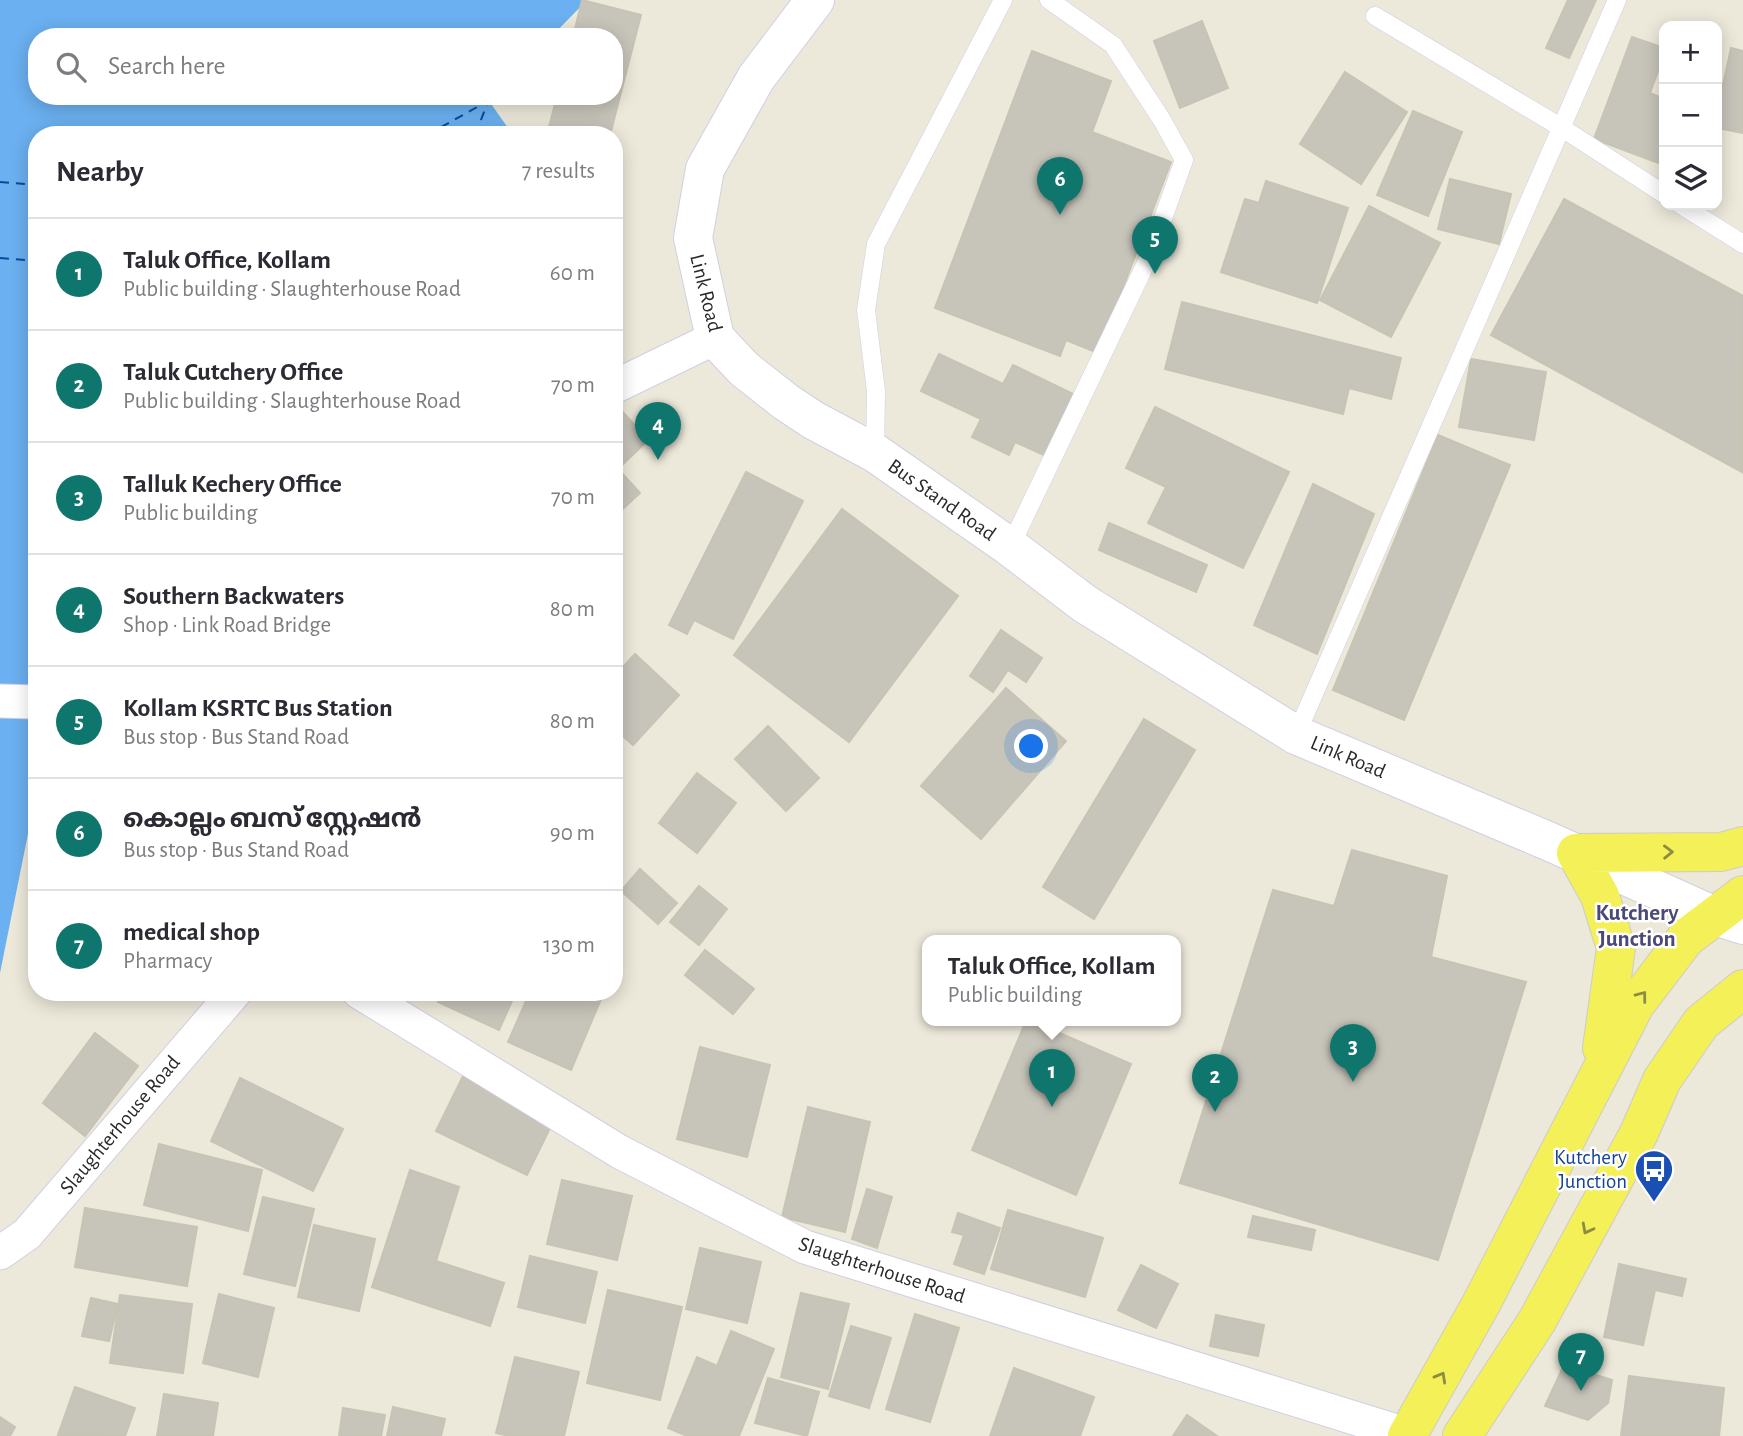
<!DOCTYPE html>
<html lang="en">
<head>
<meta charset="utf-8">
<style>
	:root { --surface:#fff; --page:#f2f2f3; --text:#2b2b33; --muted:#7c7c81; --line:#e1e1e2; --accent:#0f766e }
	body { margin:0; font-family:"Alegreya Sans","Noto Sans Malayalam",sans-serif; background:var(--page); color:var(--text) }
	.controls { position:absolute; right:21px; top:21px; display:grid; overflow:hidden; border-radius:14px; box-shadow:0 4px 18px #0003 }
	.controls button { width:63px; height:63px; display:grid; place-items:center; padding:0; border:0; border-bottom:2px solid var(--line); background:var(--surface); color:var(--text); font:35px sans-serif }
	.you { position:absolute; left:1032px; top:747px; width:24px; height:24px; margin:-18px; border:5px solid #fff; border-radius:50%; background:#1a73e8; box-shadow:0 0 0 10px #1a73e833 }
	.badge { display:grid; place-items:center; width:46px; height:46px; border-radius:50%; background:var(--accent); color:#fff; font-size:23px; font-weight:700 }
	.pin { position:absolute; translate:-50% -58px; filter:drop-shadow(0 2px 4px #0008) }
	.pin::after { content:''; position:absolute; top:37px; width:24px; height:21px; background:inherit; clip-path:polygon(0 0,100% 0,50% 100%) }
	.popup { position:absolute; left:922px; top:935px; width:259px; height:91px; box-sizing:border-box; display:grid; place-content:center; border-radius:14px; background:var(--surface); filter:drop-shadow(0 2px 5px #0005); font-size:23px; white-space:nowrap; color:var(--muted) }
	.popup b { font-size:26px; color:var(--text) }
	.popup::after { content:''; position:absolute; left:50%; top:100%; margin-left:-14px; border:14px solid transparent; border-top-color:var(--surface) }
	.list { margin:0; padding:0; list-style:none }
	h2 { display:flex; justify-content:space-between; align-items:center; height:91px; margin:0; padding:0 28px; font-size:30px }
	h2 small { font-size:23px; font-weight:400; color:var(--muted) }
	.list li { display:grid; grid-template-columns:46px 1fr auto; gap:21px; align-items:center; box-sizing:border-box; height:112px; padding:0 28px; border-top:2px solid var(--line) }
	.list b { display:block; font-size:26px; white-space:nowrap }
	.list p { margin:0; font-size:23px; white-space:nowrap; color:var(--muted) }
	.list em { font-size:23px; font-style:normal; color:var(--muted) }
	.icon { flex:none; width:38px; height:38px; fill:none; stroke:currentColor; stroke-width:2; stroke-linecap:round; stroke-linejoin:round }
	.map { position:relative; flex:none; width:1743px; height:1436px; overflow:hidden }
	.search { position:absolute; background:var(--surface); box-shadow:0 4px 18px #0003; left:28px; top:28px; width:595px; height:77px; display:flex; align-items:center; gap:18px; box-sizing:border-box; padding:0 24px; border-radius:28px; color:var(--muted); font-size:26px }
	.panel { position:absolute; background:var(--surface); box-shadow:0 4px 18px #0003; left:28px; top:126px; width:595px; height:875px; border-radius:28px }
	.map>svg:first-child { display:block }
</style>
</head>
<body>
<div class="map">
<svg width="1743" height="1436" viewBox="0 0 1743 1436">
	<rect width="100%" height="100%" fill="#ece8da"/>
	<polygon fill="#6bb0f0" points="0,0 587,0 551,37 37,37 37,96 493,96 489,101 513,135 37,135 37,789 0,973"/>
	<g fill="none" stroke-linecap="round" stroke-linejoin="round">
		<g stroke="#0b4a9b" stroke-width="2" stroke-dasharray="9 7" stroke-linecap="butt">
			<polyline points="427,135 488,101"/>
			<polyline points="475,135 488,102"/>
			<polyline points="0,182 37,185"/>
			<polyline points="0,258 37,261"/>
		</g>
	</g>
	<g fill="#c7c4ba" stroke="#c7c4b4" stroke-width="2">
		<polygon points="582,0 641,15 610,135 547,135 557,96 614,96 614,37 573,37"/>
		<polygon points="1568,0 1596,0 1569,58 1546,48"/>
		<polygon points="1202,21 1228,88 1180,108 1154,41"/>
		<polygon points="1632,37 1664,48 1664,55 1650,93 1664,99 1664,165 1594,139"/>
		<polygon points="1731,48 1743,51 1743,133 1717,128 1717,112"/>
		<polygon points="1032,51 1111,81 1092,132 1171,162 1098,353 1066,340 1060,356 935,308"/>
		<polygon points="1345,72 1407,112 1361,184 1300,144"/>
		<polygon points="1413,111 1462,132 1428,216 1377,195"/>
		<polygon points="1450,179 1511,194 1499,244 1438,229"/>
		<polygon points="1266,181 1348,208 1317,303 1221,272 1245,199 1259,203"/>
		<polygon points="1564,199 1743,296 1742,472 1491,335"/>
		<polygon points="1369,206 1440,243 1391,337 1320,300"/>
		<polygon points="1182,302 1401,358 1391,399 1349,388 1343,414 1165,369"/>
		<polygon points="939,354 1003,384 1013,365 1075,395 1046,456 1015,442 1009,455 972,437 981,419 921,391"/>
		<polygon points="1471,359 1546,372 1534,440 1459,427"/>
		<polygon points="1155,407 1289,472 1243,568 1148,523 1166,487 1126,468"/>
		<polygon points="620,409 648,440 618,469 640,493 614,517 614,415"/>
		<polygon points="1438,435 1510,465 1404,720 1333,690"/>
		<polygon points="746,472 803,501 733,639 694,620 687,634 669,625"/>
		<polygon points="1313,484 1374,514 1317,654 1254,625"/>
		<polygon points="842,509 958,596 849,742 734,655"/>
		<polygon points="1109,523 1207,565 1196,592 1099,550"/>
		<polygon points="1001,630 1042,658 1026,682 1008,670 993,692 970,676"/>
		<polygon points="635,654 679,695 633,745 614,728 614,677"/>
		<polygon points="1006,688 1066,741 981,839 921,786"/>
		<polygon points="1144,719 1195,750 1094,919 1043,887"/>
		<polygon points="768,726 819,778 786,811 735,759"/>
		<polygon points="697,773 736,803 697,853 659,823"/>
		<polygon points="1352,850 1447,876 1431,957 1526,982 1438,1260 1180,1183 1273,890 1334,906"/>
		<polygon points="640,869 677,903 658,924 621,891"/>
		<polygon points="699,886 727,909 699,945 670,922"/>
		<polygon points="705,950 754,989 733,1014 685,975"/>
		<polygon points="442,992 516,992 499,1030 438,1002"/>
		<polygon points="530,992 604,992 571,1070 508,1042"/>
		<polygon points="1026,1021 1032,1021 1131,1064 1076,1195 972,1150"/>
		<polygon points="95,1033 138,1066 85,1136 43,1103"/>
		<polygon points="700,1047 770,1065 747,1157 677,1139"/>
		<polygon points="463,1076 554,1120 527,1175 436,1131"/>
		<polygon points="240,1078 343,1129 313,1191 211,1141"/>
		<polygon points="808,1107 870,1122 845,1232 782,1217"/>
		<polygon points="159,1144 262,1170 248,1231 144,1205"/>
		<polygon points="410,1170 459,1187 436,1261 504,1283 490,1326 372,1287"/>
		<polygon points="562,1180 632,1196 617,1260 547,1244"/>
		<polygon points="867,1189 892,1197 877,1248 852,1239"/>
		<polygon points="263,1197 314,1209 295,1286 244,1274"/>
		<polygon points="85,1208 197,1227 187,1286 75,1267"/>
		<polygon points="1008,1210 1103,1238 1085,1297 991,1269"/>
		<polygon points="958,1213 1000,1228 984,1274 954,1264 964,1235 952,1232"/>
		<polygon points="1253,1216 1315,1230 1311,1250 1248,1237"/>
		<polygon points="314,1225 375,1239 359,1311 298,1297"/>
		<polygon points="700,1248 761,1262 747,1323 686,1309"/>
		<polygon points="530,1256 597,1272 585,1323 518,1307"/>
		<polygon points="1619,1264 1686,1279 1682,1296 1655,1290 1643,1345 1604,1337"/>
		<polygon points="1141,1265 1178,1284 1156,1328 1118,1310"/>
		<polygon points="608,1290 682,1307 660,1400 587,1383"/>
		<polygon points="801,1293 849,1304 828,1389 781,1377"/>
		<polygon points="219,1294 274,1308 258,1377 203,1363"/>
		<polygon points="120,1295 192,1304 183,1373 110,1363"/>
		<polygon points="91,1298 118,1304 109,1341 82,1336"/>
		<polygon points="915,1314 959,1328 930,1422 886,1409"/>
		<polygon points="1216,1315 1264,1325 1258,1356 1210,1346"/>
		<polygon points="851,1326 891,1338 869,1408 829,1396"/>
		<polygon points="731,1331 774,1349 739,1436 687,1436 668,1428 697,1357 717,1366"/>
		<polygon points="515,1357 579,1372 564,1436 509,1436 496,1433"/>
		<polygon points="1564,1365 1612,1380 1608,1403 1588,1420 1545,1406"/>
		<polygon points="1014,1368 1094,1397 1080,1436 990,1436"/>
		<polygon points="1629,1376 1724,1388 1719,1436 1621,1436"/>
		<polygon points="768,1378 819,1392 807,1436 755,1423"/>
		<polygon points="75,1387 135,1408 125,1436 58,1435"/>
		<polygon points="164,1394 218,1403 213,1436 157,1436"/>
		<polygon points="393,1407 445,1419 441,1436 387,1436"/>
		<polygon points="343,1408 385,1415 381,1436 339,1436"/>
		<polygon points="1187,1415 1217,1436 1173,1436"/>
		<polygon points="0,1417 15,1427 10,1436 0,1436"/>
	</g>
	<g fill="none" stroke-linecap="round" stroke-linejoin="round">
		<g stroke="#d0d0e2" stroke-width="19">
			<g id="lane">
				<polyline points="1375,16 1562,128 1664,194"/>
				<polyline points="1681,205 1743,244"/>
				<polyline points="875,453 876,391 866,310 876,244 1003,0"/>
				<polyline points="1010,547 1149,257 1184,160 1162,120 1113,45 1049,0"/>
				<polyline points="1296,735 1617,0"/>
			</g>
		</g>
		<g stroke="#d0d0e2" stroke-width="35">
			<g id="street">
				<polyline points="614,387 715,338"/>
				<polyline points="0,701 37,702"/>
				<polyline points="359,992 620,1152 805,1247 1412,1436"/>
				<polyline points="0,1253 27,1234 235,992"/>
			</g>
		</g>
		<g stroke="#d0d0e2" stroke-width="40">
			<polyline id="secondary" points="815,0 756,78 705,169 693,238 715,338 744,369 786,402 813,420 875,453 1010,547 1085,604 1296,735 1548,841 1715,916 1743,925"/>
		</g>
		<g stroke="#ccc" stroke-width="40">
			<g id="primary">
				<polyline points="1602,1048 1616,948 1600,896 1576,853 1721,852 1743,846"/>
				<polyline points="1407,1436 1481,1304 1635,1005 1686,938 1743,895"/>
				<polyline points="1462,1436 1537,1321 1639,1133 1662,1080 1701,1023 1743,989"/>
			</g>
		</g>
		<use href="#lane" stroke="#fff" stroke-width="18"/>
		<use href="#street" stroke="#fff" stroke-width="33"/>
		<use href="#secondary" stroke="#fff" stroke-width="38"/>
		<use href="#primary" stroke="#f3f058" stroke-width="38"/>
	</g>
	<defs><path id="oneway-chevron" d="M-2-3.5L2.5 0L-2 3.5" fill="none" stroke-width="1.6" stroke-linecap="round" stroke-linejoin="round" transform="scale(1.75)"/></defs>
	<g stroke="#8e8c40">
		<use href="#oneway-chevron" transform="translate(1668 852) rotate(-1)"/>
		<use href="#oneway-chevron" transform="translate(1642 996) rotate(-53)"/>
		<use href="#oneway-chevron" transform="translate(1587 1229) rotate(118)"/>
		<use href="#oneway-chevron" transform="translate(1441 1377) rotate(-61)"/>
	</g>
	<defs>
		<g id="bus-pin" transform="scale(2.0125)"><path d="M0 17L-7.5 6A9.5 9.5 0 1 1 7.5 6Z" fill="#1a4fb4" stroke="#fff"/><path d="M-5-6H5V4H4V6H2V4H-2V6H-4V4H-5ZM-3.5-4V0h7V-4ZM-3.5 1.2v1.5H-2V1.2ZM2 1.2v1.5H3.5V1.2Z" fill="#fff"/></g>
	</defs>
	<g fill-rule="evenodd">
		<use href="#bus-pin" x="1654" y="1169"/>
	</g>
	<g text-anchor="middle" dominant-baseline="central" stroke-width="5" stroke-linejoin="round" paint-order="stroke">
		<g font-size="21" fill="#292929" stroke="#fff">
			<text transform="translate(706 293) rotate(76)">Link Road</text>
			<text transform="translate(942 500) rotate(35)">Bus Stand Road</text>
			<text transform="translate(1348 757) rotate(23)">Link Road</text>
			<text transform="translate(120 1125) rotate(-50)">Slaughterhouse Road</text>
			<text transform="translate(882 1270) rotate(18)">Slaughterhouse Road</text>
		</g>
		<g font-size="21" fill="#164399" stroke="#fff" text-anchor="end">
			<text x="1627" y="1157">Kutchery<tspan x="1627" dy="24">Junction</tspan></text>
		</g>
		<g font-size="23" font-weight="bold" fill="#4b497a" stroke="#fff">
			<text x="1637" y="913">Kutchery<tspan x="1637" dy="26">Junction</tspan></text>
		</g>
	</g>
</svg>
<div class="controls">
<button>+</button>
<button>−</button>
<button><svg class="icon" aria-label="layers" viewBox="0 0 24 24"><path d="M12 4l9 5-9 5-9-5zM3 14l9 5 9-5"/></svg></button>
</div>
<div class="you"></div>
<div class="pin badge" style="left:1052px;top:1107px">1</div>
<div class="popup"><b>Taluk Office, Kollam</b>Public building</div>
<div class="pin badge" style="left:1215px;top:1112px">2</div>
<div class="pin badge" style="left:1353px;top:1082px">3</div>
<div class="pin badge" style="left:658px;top:460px">4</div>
<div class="pin badge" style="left:1155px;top:274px">5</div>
<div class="pin badge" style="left:1060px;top:215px">6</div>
<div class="pin badge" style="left:1581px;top:1391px">7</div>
<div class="search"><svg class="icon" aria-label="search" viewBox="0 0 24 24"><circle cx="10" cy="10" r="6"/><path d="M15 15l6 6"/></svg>Search here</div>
<section class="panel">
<h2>Nearby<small>7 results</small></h2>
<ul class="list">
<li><span class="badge">1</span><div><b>Taluk Office, Kollam</b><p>Public building · Slaughterhouse Road</p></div><em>60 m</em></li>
<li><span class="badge">2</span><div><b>Taluk Cutchery Office</b><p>Public building · Slaughterhouse Road</p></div><em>70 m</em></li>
<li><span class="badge">3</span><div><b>Talluk Kechery Office</b><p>Public building</p></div><em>70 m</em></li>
<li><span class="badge">4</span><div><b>Southern Backwaters</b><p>Shop · Link Road Bridge</p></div><em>80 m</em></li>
<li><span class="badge">5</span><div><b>Kollam KSRTC Bus Station</b><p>Bus stop · Bus Stand Road</p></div><em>80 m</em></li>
<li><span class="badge">6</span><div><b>കൊല്ലം ബസ് സ്റ്റേഷൻ</b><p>Bus stop · Bus Stand Road</p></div><em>90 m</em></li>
<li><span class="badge">7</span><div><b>medical shop</b><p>Pharmacy</p></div><em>130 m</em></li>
</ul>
</section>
</div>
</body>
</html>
